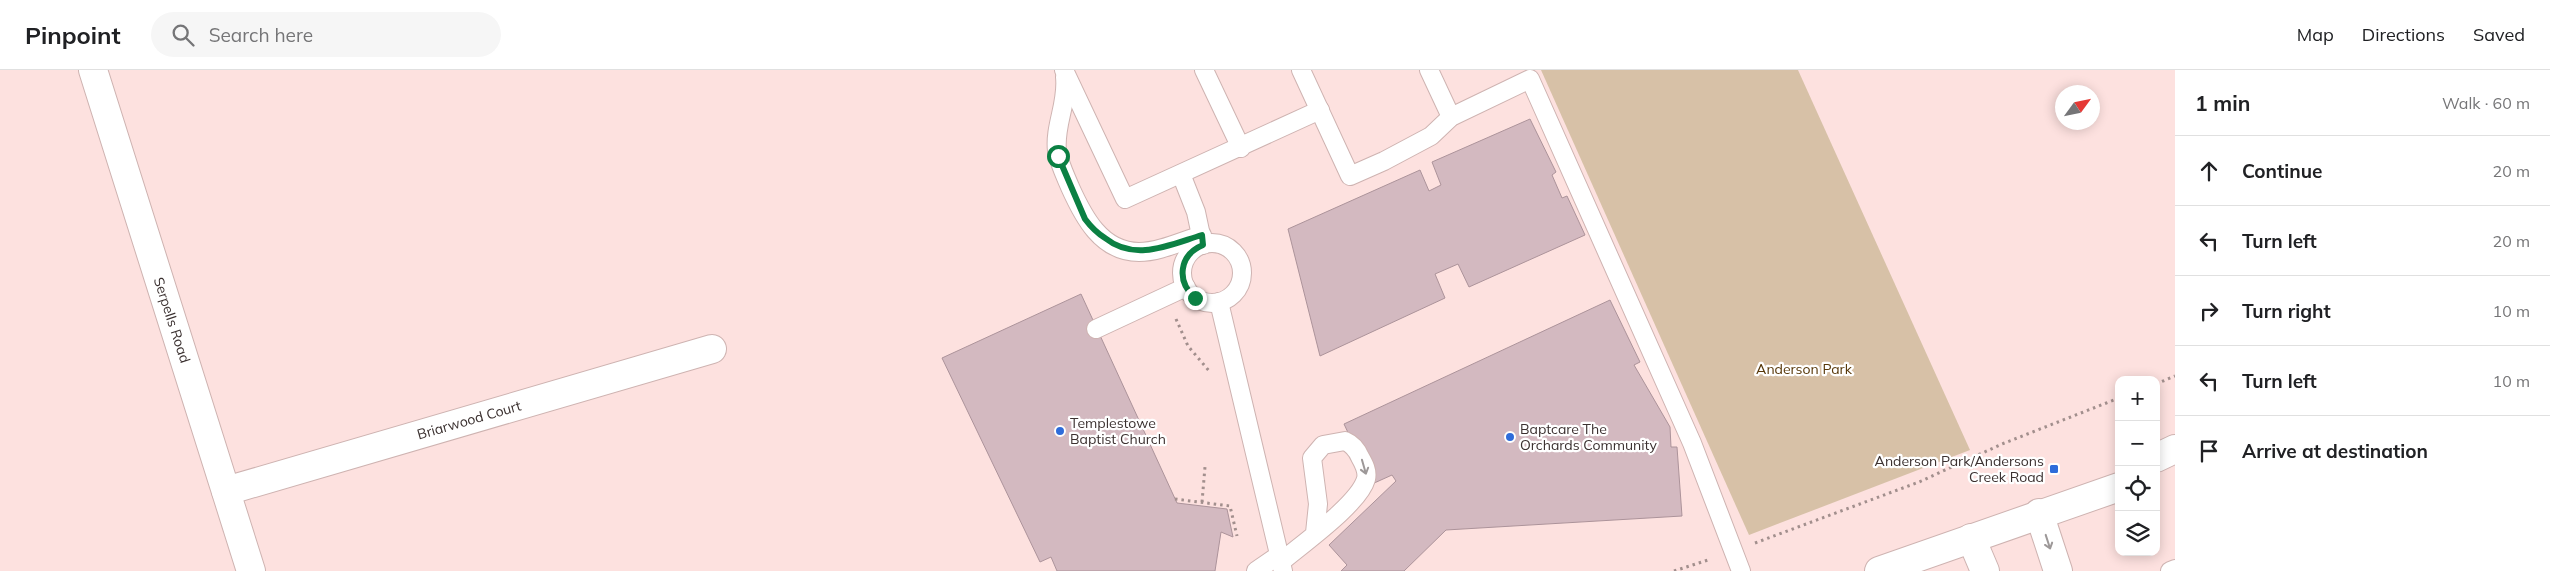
<!DOCTYPE html>
<html lang="en">
<head>
<meta charset="utf-8">
<style>
	:root { --surface:#fff; --page:#f6f6f6; --text:#202124; --muted:#757577; --line:#e0e0e0 }
	body { margin:0; font-family:Mulish,sans-serif; background:var(--page); color:var(--text) }
	.controls { position:absolute; right:15px; bottom:15px; display:grid; overflow:hidden; border-radius:10px; box-shadow:0 2px 12px #0003 }
	.controls button { width:45px; height:45px; display:grid; place-items:center; padding:0; border:0; border-bottom:1px solid var(--line); background:var(--surface); color:var(--text); font:25px sans-serif }
	.compass { position:absolute; left:2055px; top:15px; width:45px; height:45px; border-radius:50%; background:var(--surface); box-shadow:0 2px 12px #0003; rotate:57deg }
	.stop { position:absolute; width:15px; height:15px; margin:-11px; border:4px solid #0b8043; border-radius:50%; background:#fff }
	.stop.end { background:#0b8043; border-color:#fff; box-shadow:0 1px 5px #0008 }
	.list { margin:0; padding:0; list-style:none }
	h2 { display:flex; justify-content:space-between; align-items:center; height:65px; margin:0; padding:0 20px; font-size:21px }
	h2 small { font-size:16px; font-weight:400; color:var(--muted) }
	.list li { display:grid; grid-template-columns:32px 1fr auto; gap:15px; align-items:center; box-sizing:border-box; height:70px; padding:0 20px; border-top:1px solid var(--line) }
	.list b { display:block; font-size:19px; white-space:nowrap }
	.list em { font-size:16px; font-style:normal; color:var(--muted) }
	.icon { flex:none; width:28px; height:28px; fill:none; stroke:currentColor; stroke-width:2; stroke-linecap:round; stroke-linejoin:round }
	.map { position:relative; flex:none; width:2175px; height:501px; overflow:hidden }
	header { display:flex; align-items:center; gap:30px; box-sizing:border-box; height:70px; padding:0 25px; background:var(--surface); border-bottom:1px solid var(--line) }
	header strong { font-size:24px }
	nav { display:flex; gap:28px; margin-inline-start:auto; font-size:18px }
	.search { width:350px; height:45px; background:var(--page); display:flex; align-items:center; gap:12px; box-sizing:border-box; padding:0 18px; border-radius:28px; color:var(--muted); font-size:19px }
	main { display:flex }
	aside { flex:1; background:var(--surface) }
	.map>svg:first-child { display:block }
</style>
</head>
<body>
<header>
<strong>Pinpoint</strong>
<div class="search"><svg class="icon" aria-label="search" viewBox="0 0 24 24"><circle cx="10" cy="10" r="6"/><path d="M15 15l6 6"/></svg>Search here</div>
<nav><a>Map</a><a>Directions</a><a>Saved</a></nav>
</header>
<main>
<div class="map">
<svg width="2175" height="501" viewBox="0 0 2175 501">
	<rect width="100%" height="100%" fill="#fde1df"/>
	<polygon fill="#d7c1a7" points="1541,0 1798,0 1970,380 1749,465"/>
	<g fill="#d3b9c0" stroke="#ac939a">
		<polygon points="1530,49 1556,102 1552,105 1562,128 1567,126 1585,165 1469,217 1458,194 1435,204 1445,228 1320,286 1288,159 1420,100 1429,121 1441,115 1432,92"/>
		<polygon points="1081,224 1177,433 1227,439 1233,467 1221,462 1215,501 1057,501 1051,487 1040,492 942,288"/>
		<polygon points="1610,230 1640,292 1634,295 1670,357 1671,377 1677,377 1682,446 1446,460 1404,501 1341,501 1347,495 1329,475 1396,411 1392,405 1372,414 1344,354"/>
	</g>
	<g fill="none" stroke-linecap="round" stroke-linejoin="round">
		<g stroke="#ceb3b1" stroke-width="20">
			<g id="lane">
				<polyline points="1064,0 1125,129 1320,40"/>
				<polyline points="1204,0 1241,78"/>
				<polyline points="1301,0 1350,106 1384,91 1431,66 1451,47 1530,9 1692,373 1741,501"/>
				<polyline points="1429,0 1451,47"/>
				<path d="M1065,7c3,26 -11,49 -8,74 2,12 8,24 13,36 13,29 31,65 69,65 20,0 43,-11 63,-17"/>
				<polyline points="1181,104 1196,142 1203,175"/>
				<circle cx="1212" cy="203" r="30"/>
				<polyline points="1219,232 1283,501"/>
				<polyline points="1096,259 1186,217"/>
				<path d="M1281,492c21,-18 78,-58 85,-83 2,-8 -2,-15 -6,-22 -3,-7 -8,-13 -15,-16l-22,4 -11,13 6,46 -3,29"/>
				<polyline points="1256,501 1279,485"/>
				<polyline points="2170,501 2175,499"/>
			</g>
		</g>
		<g stroke="#ceb3b1" stroke-width="30">
			<g id="street">
				<polyline points="93,0 251,501"/>
				<polyline points="226,421 712,279"/>
				<polyline points="2039,443 2058,501"/>
				<polyline points="1971,468 1985,501"/>
			</g>
		</g>
		<g stroke="#ceb3b1" stroke-width="30">
			<g id="primary">
				<polyline points="2156,388 2175,379"/>
				<polyline points="1879,501 2119,417"/>
			</g>
		</g>
		<g stroke="#a28f8d" stroke-width="3" stroke-dasharray="2.5 4" stroke-linecap="butt">
			<polyline points="1176,249 1188,276 1210,302"/>
			<polyline points="2156,314 2175,306"/>
			<polyline points="1175,429 1230,436 1237,466"/>
			<polyline points="1202,432 1205,397"/>
			<polyline points="1755,473 1919,412 2002,374 2119,328"/>
			<polyline points="1674,501 1711,489"/>
		</g>
		<use href="#lane" stroke="#fff" stroke-width="18"/>
		<use href="#street" stroke="#fff" stroke-width="28"/>
		<use href="#primary" stroke="#fff" stroke-width="28"/>
	</g>
	<defs><path id="oneway-shaft" d="M-6 0H5M1.5-3L5.5 0L1.5 3" fill="none" stroke-width="1.6" stroke-linecap="round" stroke-linejoin="round" transform="scale(1.25)"/></defs>
	<g stroke="#9d9898">
		<use href="#oneway-shaft" transform="translate(1364 397) rotate(74)"/>
		<use href="#oneway-shaft" transform="translate(2048 472) rotate(72)"/>
	</g>
	<g fill="none" stroke-linecap="round" stroke-linejoin="round">
		<path stroke="#0b8043" stroke-width="6" d="M1058,86l27,63c6,8 12,14 20,19 30,24 64,7 97,-3l1,10c-24,10 -27,36 -8,53"/>
	</g>
	<g fill="#2e6cda" stroke="#fff" stroke-width="2">
		<circle cx="1060" cy="361" r="5"/>
		<circle cx="1510" cy="367" r="5"/>
		<rect x="2049" y="394" width="10" height="10" rx="2.5"/>
	</g>
	<g text-anchor="middle" dominant-baseline="central" stroke-width="4.5" stroke-linejoin="round" paint-order="stroke">
		<g font-size="14" fill="#3b3130" stroke="#fff">
			<text transform="translate(172 250) rotate(72)">Serpells Road</text>
			<text transform="translate(469 350) rotate(-16)">Briarwood Court</text>
		</g>
		<g font-size="14" fill="#573708" stroke="#fff">
			<text x="1804" y="299">Anderson Park</text>
		</g>
		<g font-size="14" fill="#3b3130" stroke="#fff" text-anchor="start">
			<text x="1070" y="353">Templestowe<tspan x="1070" dy="16">Baptist Church</tspan></text>
			<text x="1520" y="359">Baptcare The<tspan x="1520" dy="16">Orchards Community</tspan></text>
			<text x="2044" y="391" text-anchor="end">Anderson Park/Andersons<tspan x="2044" dy="16">Creek Road</tspan></text>
		</g>
	</g>
</svg>
<div class="controls">
<button>+</button>
<button>−</button>
<button><svg class="icon" aria-label="locate" viewBox="0 0 24 24"><circle cx="12" cy="12" r="6"/><path d="M12 2v4M12 18v4M2 12h4M18 12h4"/></svg></button>
<button><svg class="icon" aria-label="layers" viewBox="0 0 24 24"><path d="M12 4l9 5-9 5-9-5zM3 14l9 5 9-5"/></svg></button>
</div>
<svg class="compass" viewBox="-18 -18 36 36"><path d="M0-13l5 13h-10z" fill="#e53935"/><path d="M0 13l5-13h-10z" fill="#757577"/></svg>
<div class="stop" style="left:1058px;top:86px"></div>
<div class="stop end" style="left:1195px;top:228px"></div>
</div>
<aside>
<h2>1 min<small>Walk · 60 m</small></h2>
<ul class="list">
<li><svg class="icon" aria-label="ahead" viewBox="0 0 24 24"><path d="M12 20V5M6 11l6-6 6 6"/></svg><div><b>Continue</b></div><em>20 m</em></li>
<li><svg class="icon" aria-label="left" viewBox="0 0 24 24"><path d="M17 20v-9H6M10 6l-5 5 5 5"/></svg><div><b>Turn left</b></div><em>20 m</em></li>
<li><svg class="icon" aria-label="right" viewBox="0 0 24 24"><path d="M7 20v-9h11M14 6l5 5-5 5"/></svg><div><b>Turn right</b></div><em>10 m</em></li>
<li><svg class="icon" aria-label="left" viewBox="0 0 24 24"><path d="M17 20v-9H6M10 6l-5 5 5 5"/></svg><div><b>Turn left</b></div><em>10 m</em></li>
<li><svg class="icon" aria-label="arrive" viewBox="0 0 24 24"><path d="M6 21V4h12l-3 4 3 4H6"/></svg><div><b>Arrive at destination</b></div></li>
</ul>
</aside>
</main>
</body>
</html>
